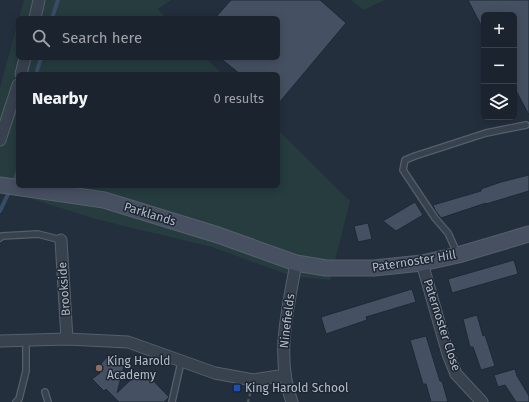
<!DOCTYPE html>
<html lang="en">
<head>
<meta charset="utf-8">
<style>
	:root { --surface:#1b232e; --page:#242b36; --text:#f1f3f6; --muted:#a0a4aa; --line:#39404a }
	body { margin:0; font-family:"Fira Sans",sans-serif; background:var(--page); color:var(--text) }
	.controls { position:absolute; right:12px; top:12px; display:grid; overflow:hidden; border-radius:6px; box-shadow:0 2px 10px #0003 }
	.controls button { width:36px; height:36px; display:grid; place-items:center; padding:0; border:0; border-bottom:1px solid var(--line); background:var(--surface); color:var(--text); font:20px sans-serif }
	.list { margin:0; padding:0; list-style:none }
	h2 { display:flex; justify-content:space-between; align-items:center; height:52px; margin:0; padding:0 16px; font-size:17px }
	h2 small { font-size:13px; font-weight:400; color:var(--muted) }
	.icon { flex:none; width:22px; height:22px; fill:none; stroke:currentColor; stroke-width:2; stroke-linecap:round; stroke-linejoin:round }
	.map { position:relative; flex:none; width:529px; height:402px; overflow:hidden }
	.search { position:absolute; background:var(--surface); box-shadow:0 2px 10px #0003; left:16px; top:16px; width:264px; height:44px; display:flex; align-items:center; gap:10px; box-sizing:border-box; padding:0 14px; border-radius:6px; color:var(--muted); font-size:15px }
	.panel { position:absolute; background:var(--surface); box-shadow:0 2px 10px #0003; left:16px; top:72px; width:264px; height:116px; border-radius:6px }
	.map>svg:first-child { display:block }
</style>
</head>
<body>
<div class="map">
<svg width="529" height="402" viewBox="0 0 529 402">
	<rect width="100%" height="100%" fill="#242f3e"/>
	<g fill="#263c3f">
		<polygon points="24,0 171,0 158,9 166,18 19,18"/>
		<polygon points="351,0 385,0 364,10"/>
		<polygon points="18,21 18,58 206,58 222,74 18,74 18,186 278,186 278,130 350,201 330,280 292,276 212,247 99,220 0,189 0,88"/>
	</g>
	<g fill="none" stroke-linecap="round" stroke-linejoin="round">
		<g stroke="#394c67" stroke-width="4">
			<polyline points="52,18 58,0"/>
			<polyline points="36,74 41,58"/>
			<polyline points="13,184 18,171"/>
			<polyline points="0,211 10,190"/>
		</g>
	</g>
	<g fill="#455162" stroke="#1f2835">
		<polygon points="231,0 320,0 346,23 278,104 278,74 240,74 220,58 278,58 278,18 215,18"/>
		<polygon points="468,0 529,0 529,115 514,87 514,15 484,15 484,31"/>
		<polygon points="529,175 529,191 486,204 486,203 441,218 435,210 433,205 481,191 481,189 501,182"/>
		<polygon points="415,202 423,215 396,231 383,221"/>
		<polygon points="368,223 372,239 358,242 354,226"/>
		<polygon points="514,260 518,274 452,293 448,279"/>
		<polygon points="412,289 416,302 366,317 367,320 326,334 321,317"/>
		<polygon points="477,315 483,336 485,335 495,366 481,370 473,347 470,347 463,319"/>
		<polygon points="426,336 440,381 442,381 448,402 431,402 426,384 423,384 410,340"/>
		<polygon points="107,357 115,358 124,366 117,393 142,369 169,397 164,402 119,402 106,389 104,391 92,379 100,373 100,365"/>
		<polygon points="515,369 517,376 529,396 529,402 516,402 505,385 498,387 494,375"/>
	</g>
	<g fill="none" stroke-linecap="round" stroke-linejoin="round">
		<g stroke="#565f6c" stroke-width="8">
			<g id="lane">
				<polyline points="0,238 2,236 38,234 61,240"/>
				<polyline points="458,255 448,233 435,218 403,170 405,160 415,156 486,133 526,125"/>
				<polyline points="45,392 48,402"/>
				<polyline points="16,402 19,399 26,371 26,340"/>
				<polyline points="172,402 181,362"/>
			</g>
		</g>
		<g stroke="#565f6c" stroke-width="13">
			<g id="street">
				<polyline points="35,18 39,0"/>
				<polyline points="21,74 25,58"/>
				<polyline points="0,140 18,85"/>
				<polyline points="61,240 67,339"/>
				<polyline points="422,263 448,354 456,374 482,402"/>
				<polyline points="0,341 67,339 128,342 215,373 253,380 285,375"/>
				<path d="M292,402c-17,-45 -4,-93 4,-139"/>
			</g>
		</g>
		<g stroke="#565f6c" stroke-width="17">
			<polyline id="secondary" points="0,185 104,200 218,235 296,263 326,268 374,268 422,263 458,255 529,234"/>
		</g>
		<polyline stroke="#44595c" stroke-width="2.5" stroke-dasharray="3 3" stroke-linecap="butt" points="248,402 251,390"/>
		<use href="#lane" stroke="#38414e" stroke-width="5.5"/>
		<use href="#street" stroke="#38414e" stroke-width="11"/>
		<use href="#secondary" stroke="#465061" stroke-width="15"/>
	</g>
	<circle fill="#8d6e63" stroke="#1d2633" stroke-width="1.5" cx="99" cy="368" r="4"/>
	<rect fill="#1a4fb4" stroke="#1d2633" stroke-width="1.5" x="233" y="384" width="8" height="8" rx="2"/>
	<g text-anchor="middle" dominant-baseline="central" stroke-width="3" stroke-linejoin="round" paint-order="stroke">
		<g font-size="12" fill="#b4bcc9" stroke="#1d2633">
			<text transform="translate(150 214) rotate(17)">Parklands</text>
			<text transform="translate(414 261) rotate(-9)">Paternoster Hill</text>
			<text transform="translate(64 289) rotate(-94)">Brookside</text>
			<text transform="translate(287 321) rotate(-83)">Ninefields</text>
			<text transform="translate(442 325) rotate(72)">Paternoster Close</text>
		</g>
		<g font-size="12" fill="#b4bcc9" stroke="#1d2633" text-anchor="start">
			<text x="107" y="361">King Harold<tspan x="107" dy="14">Academy</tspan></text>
			<text x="245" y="388">King Harold School</text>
		</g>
	</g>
</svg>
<div class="controls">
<button>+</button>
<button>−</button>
<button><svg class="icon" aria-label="layers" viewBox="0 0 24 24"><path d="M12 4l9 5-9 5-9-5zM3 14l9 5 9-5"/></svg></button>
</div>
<div class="search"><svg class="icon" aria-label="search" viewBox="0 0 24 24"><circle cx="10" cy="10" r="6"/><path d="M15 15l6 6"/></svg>Search here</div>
<section class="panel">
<h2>Nearby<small>0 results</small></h2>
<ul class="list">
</ul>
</section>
</div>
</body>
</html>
